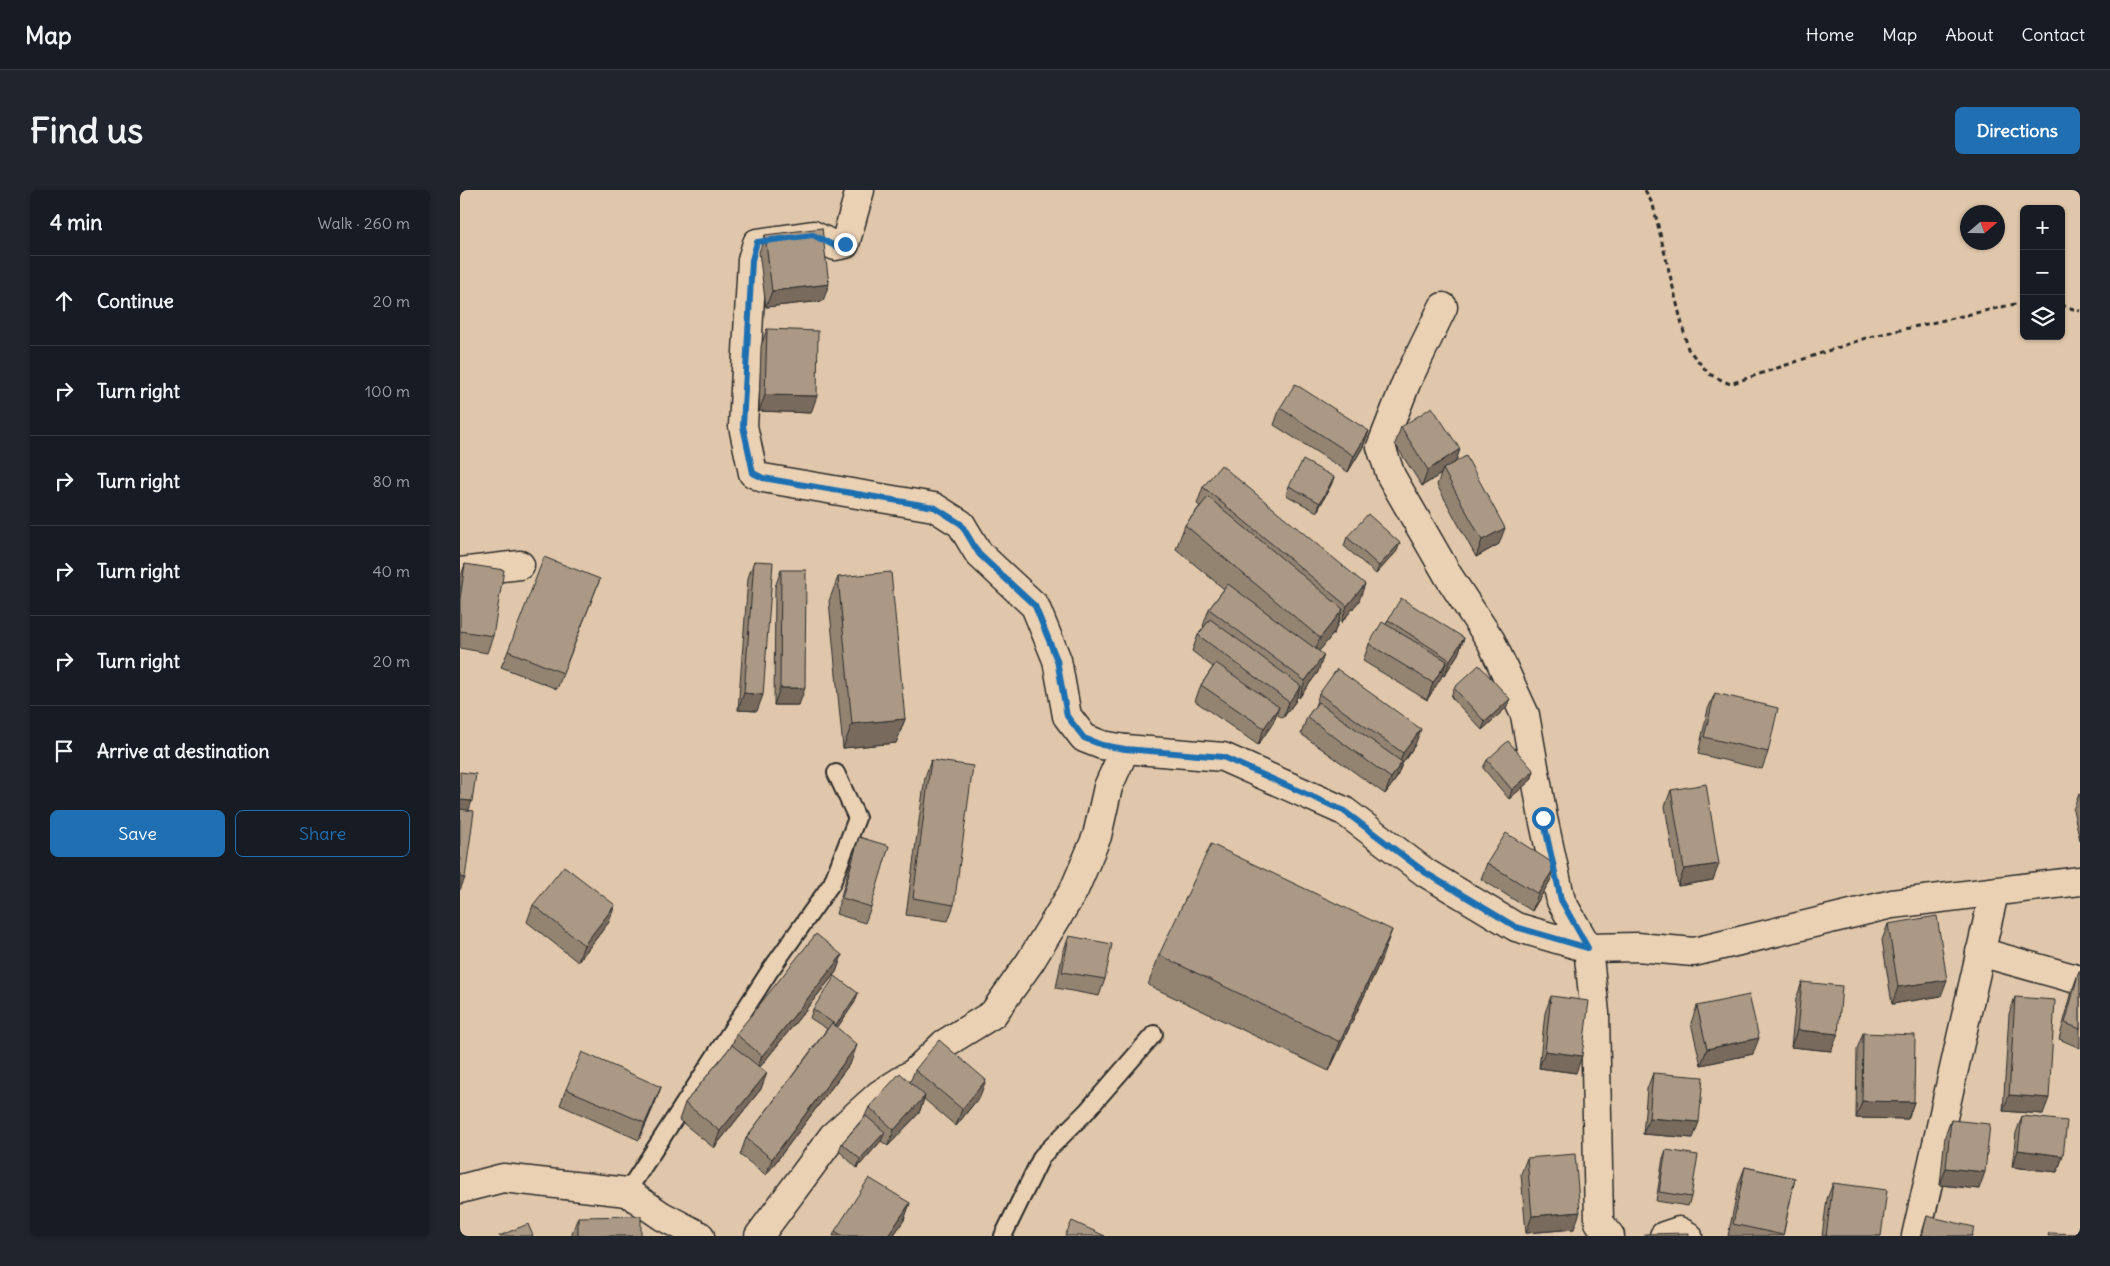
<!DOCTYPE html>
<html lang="en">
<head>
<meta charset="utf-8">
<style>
	:root { --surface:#171b24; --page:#20242c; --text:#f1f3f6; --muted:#9ea1a6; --line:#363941; --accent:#1f6fb2 }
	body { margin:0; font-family:Delius,sans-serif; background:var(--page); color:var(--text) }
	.controls { position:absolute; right:15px; top:15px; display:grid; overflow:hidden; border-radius:8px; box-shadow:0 1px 4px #0004 }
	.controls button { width:45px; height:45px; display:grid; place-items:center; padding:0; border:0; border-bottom:1px solid var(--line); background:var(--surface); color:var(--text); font:25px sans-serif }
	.compass { position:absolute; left:1500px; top:15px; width:45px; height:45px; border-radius:50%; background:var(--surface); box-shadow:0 1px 4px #0004; rotate:70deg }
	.stop { position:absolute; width:15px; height:15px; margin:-11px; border:4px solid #1f6fb2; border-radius:50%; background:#fff }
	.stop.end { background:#1f6fb2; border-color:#fff; box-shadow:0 1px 5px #0008 }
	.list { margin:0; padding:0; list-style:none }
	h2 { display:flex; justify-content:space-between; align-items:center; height:65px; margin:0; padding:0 20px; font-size:21px }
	h2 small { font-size:16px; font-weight:400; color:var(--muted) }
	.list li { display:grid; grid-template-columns:32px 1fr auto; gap:15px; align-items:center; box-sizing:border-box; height:90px; padding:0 20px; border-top:1px solid var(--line) }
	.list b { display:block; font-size:19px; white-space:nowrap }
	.list em { font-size:16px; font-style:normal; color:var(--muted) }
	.actions { display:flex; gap:10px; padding:15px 20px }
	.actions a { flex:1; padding:11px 0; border:1px solid var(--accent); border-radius:8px; text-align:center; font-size:18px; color:var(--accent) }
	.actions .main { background:var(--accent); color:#fff }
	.icon { flex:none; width:28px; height:28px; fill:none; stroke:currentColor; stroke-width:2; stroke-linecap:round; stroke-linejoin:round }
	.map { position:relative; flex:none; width:1620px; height:1046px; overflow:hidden; border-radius:8px }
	header { display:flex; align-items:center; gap:30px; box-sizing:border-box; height:70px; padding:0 25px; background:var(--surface); border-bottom:1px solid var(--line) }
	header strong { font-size:24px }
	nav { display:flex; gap:28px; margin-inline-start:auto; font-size:18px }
	.intro { display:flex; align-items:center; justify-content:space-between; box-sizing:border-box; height:120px; padding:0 30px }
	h1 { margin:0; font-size:35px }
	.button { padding:12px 22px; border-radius:8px; background:var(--accent); color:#fff; font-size:18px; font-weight:700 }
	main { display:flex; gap:30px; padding:0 30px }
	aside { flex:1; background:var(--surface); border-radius:8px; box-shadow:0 1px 4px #0004 }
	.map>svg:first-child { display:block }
</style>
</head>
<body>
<header>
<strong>Map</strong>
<nav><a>Home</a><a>Map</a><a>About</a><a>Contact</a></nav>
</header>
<div class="intro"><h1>Find us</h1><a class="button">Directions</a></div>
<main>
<aside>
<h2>4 min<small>Walk · 260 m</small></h2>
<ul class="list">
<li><svg class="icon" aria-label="ahead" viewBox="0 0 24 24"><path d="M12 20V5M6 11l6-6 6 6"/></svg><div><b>Continue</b></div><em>20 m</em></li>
<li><svg class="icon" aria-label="right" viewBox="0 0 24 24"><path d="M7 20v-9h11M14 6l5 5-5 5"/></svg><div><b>Turn right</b></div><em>100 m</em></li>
<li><svg class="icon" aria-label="right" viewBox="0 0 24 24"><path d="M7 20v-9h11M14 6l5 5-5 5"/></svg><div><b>Turn right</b></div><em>80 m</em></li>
<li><svg class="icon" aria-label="right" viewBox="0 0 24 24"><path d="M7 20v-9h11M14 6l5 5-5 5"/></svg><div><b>Turn right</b></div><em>40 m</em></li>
<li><svg class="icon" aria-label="right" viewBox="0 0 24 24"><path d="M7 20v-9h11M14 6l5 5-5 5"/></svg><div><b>Turn right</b></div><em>20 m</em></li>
<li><svg class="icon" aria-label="arrive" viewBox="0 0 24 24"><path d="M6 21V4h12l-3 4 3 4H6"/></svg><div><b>Arrive at destination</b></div></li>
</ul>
<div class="actions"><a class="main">Save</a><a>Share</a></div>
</aside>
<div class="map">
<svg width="1620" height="1046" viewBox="0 0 1620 1046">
	<rect width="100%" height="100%" fill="#e0c7ab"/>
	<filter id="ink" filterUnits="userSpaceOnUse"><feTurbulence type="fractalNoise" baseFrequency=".02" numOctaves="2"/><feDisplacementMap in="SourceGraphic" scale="10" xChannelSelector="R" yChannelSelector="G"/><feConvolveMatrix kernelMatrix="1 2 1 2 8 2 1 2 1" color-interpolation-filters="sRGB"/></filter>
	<g filter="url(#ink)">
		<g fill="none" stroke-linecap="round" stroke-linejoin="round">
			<g stroke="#2b2b2b" stroke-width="20">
				<g id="lane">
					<polyline points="167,1002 309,782 372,693 397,628 376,583"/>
					<polyline points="543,1046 582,966 626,922 694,844"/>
				</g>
			</g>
			<g stroke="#2b2b2b" stroke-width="31">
				<g id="street">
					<polyline points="400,0 385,54 375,56 353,45 297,53 292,70 283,236 293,283 303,288 474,317 501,334 519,364 575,416 597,470 607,526 624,548 642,555 665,559 763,567 884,621 966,683 1056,737 1128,758 1177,757 1234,762 1432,714 1620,691"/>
					<polyline points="983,117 946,193 921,257 931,286 989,387 1031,451 1065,525 1083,628 1101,711 1128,758 1135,823 1139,1032 1150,1046"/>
					<polyline points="0,382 60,375"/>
					<polyline points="1520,762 1620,790"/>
					<polyline points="299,1046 373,946 420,904 455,882 484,854 533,824 570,772 614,700 637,646 648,597 665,559"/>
					<polyline points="1204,1046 1219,1041 1228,1046"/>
					<polyline points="1456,1046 1534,703"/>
				</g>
			</g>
			<g stroke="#2b2b2b" stroke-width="31">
				<polyline id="secondary" points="0,999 43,988 167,1002 202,1026 240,1046"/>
			</g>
			<g stroke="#2b2b2b" stroke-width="3" stroke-dasharray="5 4" stroke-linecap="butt">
				<polyline points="1185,0 1193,15 1228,159 1249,184 1270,194 1409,147 1564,112"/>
				<polyline points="1601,115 1620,121"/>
			</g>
			<use href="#lane" stroke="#ebd1b3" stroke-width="16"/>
			<use href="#street" stroke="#ebd1b3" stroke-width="28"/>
			<use href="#secondary" stroke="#ebd1b3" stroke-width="28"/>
		</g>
		<g fill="#938472" stroke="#2b2b2b">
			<polygon points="305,45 363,111 306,117 299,62"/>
			<polygon points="307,139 351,223 299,221 301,156"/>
			<polygon points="820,218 909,241 903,257 888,282 814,235"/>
			<polygon points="941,237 1000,259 995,273 1039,354 1016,367 977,295 981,284 962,296 935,254"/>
			<polygon points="874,287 871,295 857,322 826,305 829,296"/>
			<polygon points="743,297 899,411 881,433 879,431 874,443 859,461 858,482 839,508 837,506 835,512 823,528 816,524 813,533 798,555 735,511 741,495 753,477 732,461 738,445 744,437 743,436 749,419 764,399 716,359 725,335 740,316 737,314"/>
			<polygon points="887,347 937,361 916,384 884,356"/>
			<polygon points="294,371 297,521 278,520 288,388"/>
			<polygon points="5,374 33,446 27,463 0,458 0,388"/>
			<polygon points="321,380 339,515 314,515 315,397"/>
			<polygon points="378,387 445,529 436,553 383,558 369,411"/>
			<polygon points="140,389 97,499 41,477 48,461"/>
			<polygon points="928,430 1004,448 998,464 984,486 982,485 967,510 903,471 909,454 926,434"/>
			<polygon points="994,498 1047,517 1022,540 991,507"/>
			<polygon points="1255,503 1308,562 1302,579 1238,564 1248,519"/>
			<polygon points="859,504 955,555 942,574 936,589 925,604 841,544 847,527 855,516"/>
			<polygon points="471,570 494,715 488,731 446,725 465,587"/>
			<polygon points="1027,570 1074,581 1071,590 1049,609 1023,578"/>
			<polygon points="1211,600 1253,690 1218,696 1205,616"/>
			<polygon points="1619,604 1620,604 1620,650 1613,620"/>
			<polygon points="399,647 411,717 405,733 376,724 393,664"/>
			<polygon points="1027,673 1090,691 1072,721 1021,689"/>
			<polygon points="73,715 149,732 118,772 67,732"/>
			<polygon points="1428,734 1481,806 1432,814 1422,750"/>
			<polygon points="609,746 645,789 639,806 596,798 603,762"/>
			<polygon points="382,765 376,782 300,877 301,899 254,958 219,930 225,913 272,855 276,844"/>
			<polygon points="699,765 921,770 869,881 688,795"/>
			<polygon points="1619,781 1620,782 1620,858 1599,849 1613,798"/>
			<polygon points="1342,792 1378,844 1371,861 1331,857 1336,809"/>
			<polygon points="1091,806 1116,883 1079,878 1085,823"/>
			<polygon points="1555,807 1583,924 1543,921 1549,824"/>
			<polygon points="395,812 377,838 391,872 306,985 280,965 286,948 367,839 350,828 353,819"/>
			<polygon points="1237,816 1293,864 1241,875 1231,833"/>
			<polygon points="1403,843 1454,912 1448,929 1396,928 1397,859"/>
			<polygon points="455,880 520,906 496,936 464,909 459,923 428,956 421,951 397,978 379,961 382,953 405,926 409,917 450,892"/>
			<polygon points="1193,883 1233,948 1183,944 1187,899"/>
			<polygon points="201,897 195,913 179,950 100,915 106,899"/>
			<polygon points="1562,926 1603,966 1597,982 1552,977 1556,943"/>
			<polygon points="1491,930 1519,999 1480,995 1485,946"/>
			<polygon points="1206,960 1231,1007 1228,1016 1196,1011 1203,968"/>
			<polygon points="1067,968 1114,1039 1066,1043 1061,984"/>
			<polygon points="1285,977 1335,988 1323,1046 1268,1046 1279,993"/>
			<polygon points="1373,993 1421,1046 1362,1046 1367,1009"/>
			<polygon points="450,1013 444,1030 433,1046 373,1046 375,1041"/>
			<polygon points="1467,1026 1512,1046 1461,1046"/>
			<polygon points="118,1027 181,1046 112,1046 112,1043"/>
		</g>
		<g fill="#786b5d" stroke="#2b2b2b">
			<polygon points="369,94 363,111 306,117 312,101"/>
			<polygon points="305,205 357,206 351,223 299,221"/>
			<polygon points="909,241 903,257 888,282 894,266"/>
			<polygon points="1000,259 994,276 983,279 981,284 962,296 968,280"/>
			<polygon points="874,287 871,295 857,322 860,313"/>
			<polygon points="1045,338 1039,354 1016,367 1022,350"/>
			<polygon points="940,353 937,361 916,384 919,376"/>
			<polygon points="905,394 899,411 881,433 887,416"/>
			<polygon points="883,419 874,443 851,471 860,448"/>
			<polygon points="1004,448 998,464 984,486 990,470"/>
			<polygon points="864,465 858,482 839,508 845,491"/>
			<polygon points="987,471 981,488 967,510 973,493"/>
			<polygon points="841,496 835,512 823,528 829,512"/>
			<polygon points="320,498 345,498 339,515 314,515"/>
			<polygon points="284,503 303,505 297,521 278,520"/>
			<polygon points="1050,509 1047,517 1022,540 1025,532"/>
			<polygon points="819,517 813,533 798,555 804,538"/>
			<polygon points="445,529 436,553 383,558 392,534"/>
			<polygon points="961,539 955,555 942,574 936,589 925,604 931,588 938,578 943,563"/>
			<polygon points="1074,581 1071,590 1049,609 1052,600"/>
			<polygon points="0,610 12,611 6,628 0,627"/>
			<polygon points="1259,674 1253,690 1218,696 1224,679"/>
			<polygon points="1096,675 1090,691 1072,721 1078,704"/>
			<polygon points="0,687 5,688 0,700"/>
			<polygon points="155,715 149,732 118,772 124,755"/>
			<polygon points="932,740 921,770 869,881 880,852"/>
			<polygon points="382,765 376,782 296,882 302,866"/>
			<polygon points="1487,790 1481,806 1432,814 1438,797"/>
			<polygon points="398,803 395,812 373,844 376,835"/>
			<polygon points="1337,840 1378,844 1371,861 1331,857"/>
			<polygon points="1299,848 1293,864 1241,875 1247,859"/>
			<polygon points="397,855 391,872 306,985 312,969"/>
			<polygon points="1085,861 1122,866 1116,883 1079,878"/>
			<polygon points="307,883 301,899 254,958 260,941"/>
			<polygon points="526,890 520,906 496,936 502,919"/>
			<polygon points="201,897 195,913 179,950 185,933"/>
			<polygon points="1549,905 1589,908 1583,924 1543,921"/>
			<polygon points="465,906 459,923 428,956 434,940"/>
			<polygon points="1402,911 1454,912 1448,929 1396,928"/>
			<polygon points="1189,928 1239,932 1233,948 1183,944"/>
			<polygon points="425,942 421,951 397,978 400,969"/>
			<polygon points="1558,960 1603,966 1597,982 1552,977"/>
			<polygon points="1486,978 1525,982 1519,999 1480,995"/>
			<polygon points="450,1013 444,1030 433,1046 428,1046"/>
			<polygon points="1120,1022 1114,1039 1066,1043 1072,1026"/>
		</g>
		<g fill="#ab9985" stroke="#2b2b2b">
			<polygon points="362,38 369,94 312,101 305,45"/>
			<polygon points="307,139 358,141 357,206 305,205"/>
			<polygon points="835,194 909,241 894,266 820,218"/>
			<polygon points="972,217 1000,259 968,280 941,237"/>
			<polygon points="1006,266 1045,338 1022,350 983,279"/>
			<polygon points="843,270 874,287 860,313 829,296"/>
			<polygon points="761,275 905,394 887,416 743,297"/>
			<polygon points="748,307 883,419 860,448 725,335"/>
			<polygon points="908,324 940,353 919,376 887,347"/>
			<polygon points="84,367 140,389 103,483 48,461"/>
			<polygon points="294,371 313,372 303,505 284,503"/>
			<polygon points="5,374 44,380 33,446 0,441 0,409"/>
			<polygon points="321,380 346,380 345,498 320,498"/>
			<polygon points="431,382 445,529 392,534 378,387"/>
			<polygon points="768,394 864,465 845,491 749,419"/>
			<polygon points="941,408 1004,448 990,470 928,430"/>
			<polygon points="750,429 841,496 829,512 738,445"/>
			<polygon points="922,432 987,471 973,493 909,454"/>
			<polygon points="756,473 819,517 804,538 741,495"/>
			<polygon points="1019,475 1050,509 1025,532 994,498"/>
			<polygon points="877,479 961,539 943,563 859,504"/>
			<polygon points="1255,503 1318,518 1308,562 1244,547"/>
			<polygon points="858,512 942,572 931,588 847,527"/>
			<polygon points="1048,551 1074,581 1052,600 1027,570"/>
			<polygon points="471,570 513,576 494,715 453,708"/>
			<polygon points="0,582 16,584 12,611 0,610"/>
			<polygon points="1246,594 1259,674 1224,679 1211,600"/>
			<polygon points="0,619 14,621 5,688 0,687"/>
			<polygon points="1046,643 1096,675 1078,704 1027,673"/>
			<polygon points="399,647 429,656 411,717 382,708"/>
			<polygon points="751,654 932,740 880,852 699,765"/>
			<polygon points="104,676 155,715 124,755 73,715"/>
			<polygon points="1477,726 1487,790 1438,797 1428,734"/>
			<polygon points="356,744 382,765 302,866 276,844"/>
			<polygon points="609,746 652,754 645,789 602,782"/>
			<polygon points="1619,781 1620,782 1620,839 1605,833"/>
			<polygon points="375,786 398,803 376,835 353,819"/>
			<polygon points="1342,792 1382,796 1378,844 1337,840"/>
			<polygon points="1289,805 1299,848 1247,859 1237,816"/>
			<polygon points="1091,806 1129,811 1122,866 1085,861"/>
			<polygon points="1555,807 1595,810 1589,908 1549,905"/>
			<polygon points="372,833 397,855 312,969 286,948"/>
			<polygon points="1403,843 1455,845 1454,912 1402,911"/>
			<polygon points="479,850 526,890 502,919 455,880"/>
			<polygon points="272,855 307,883 260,941 225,913"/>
			<polygon points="122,862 201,897 185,933 106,899"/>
			<polygon points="440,883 465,906 434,940 409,917"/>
			<polygon points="1193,883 1243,887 1239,932 1189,928"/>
			<polygon points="406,926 425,942 400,969 382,953"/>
			<polygon points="1562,926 1607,931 1603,966 1558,960"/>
			<polygon points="1491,930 1530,934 1525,982 1486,978"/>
			<polygon points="1206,960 1238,965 1231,1007 1199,1002"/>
			<polygon points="1115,964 1120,1022 1072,1026 1067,968"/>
			<polygon points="1285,977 1335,988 1323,1045 1273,1034"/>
			<polygon points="409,988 450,1013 428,1046 383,1046 375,1041"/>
			<polygon points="1373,993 1427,1000 1421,1046 1366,1046"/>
			<polygon points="181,1026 181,1046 118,1046 118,1027"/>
			<polygon points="1467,1026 1514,1037 1512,1046 1462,1046"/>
			<polygon points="612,1031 645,1046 605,1046"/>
			<polygon points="68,1034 73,1046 39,1046"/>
			<polygon points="1229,1043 1229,1046 1185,1046 1185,1044"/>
			<polygon points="1589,1043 1620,1044 1620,1046 1588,1046"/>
		</g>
	</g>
	<g fill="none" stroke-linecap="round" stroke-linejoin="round" filter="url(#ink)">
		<polyline stroke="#1f6fb2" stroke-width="6" points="385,54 375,56 353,45 297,52 292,70 283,236 293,283 303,288 474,317 501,334 519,364 575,416 597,470 607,526 624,548 642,555 665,559 763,567 884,621 966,683 1056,737 1128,758 1101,710 1083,628"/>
	</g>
</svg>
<div class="controls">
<button>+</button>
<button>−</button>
<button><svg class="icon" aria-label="layers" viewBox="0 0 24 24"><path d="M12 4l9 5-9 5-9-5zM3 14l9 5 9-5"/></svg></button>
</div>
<svg class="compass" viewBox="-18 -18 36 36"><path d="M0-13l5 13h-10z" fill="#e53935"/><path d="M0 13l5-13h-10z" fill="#9ea1a6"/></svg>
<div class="stop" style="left:1083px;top:628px"></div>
<div class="stop end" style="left:385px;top:54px"></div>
</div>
</main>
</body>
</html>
